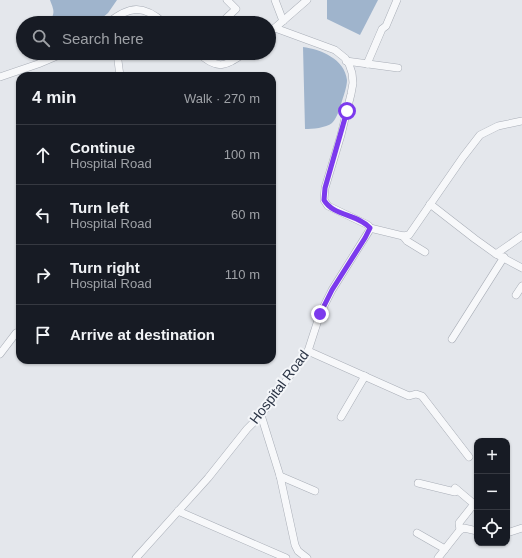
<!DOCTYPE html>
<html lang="en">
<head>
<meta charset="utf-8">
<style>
	:root { --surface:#171b24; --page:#20242c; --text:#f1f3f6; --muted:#9ea1a6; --line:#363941 }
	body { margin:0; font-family:Helvetica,sans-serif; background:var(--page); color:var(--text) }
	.controls { position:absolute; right:12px; bottom:12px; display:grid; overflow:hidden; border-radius:8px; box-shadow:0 1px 3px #0004 }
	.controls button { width:36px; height:36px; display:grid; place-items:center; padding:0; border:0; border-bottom:1px solid var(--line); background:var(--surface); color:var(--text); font:20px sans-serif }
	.stop { position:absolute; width:12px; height:12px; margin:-9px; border:3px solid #7c3aed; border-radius:50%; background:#fff }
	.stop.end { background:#7c3aed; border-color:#fff; box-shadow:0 1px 4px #0008 }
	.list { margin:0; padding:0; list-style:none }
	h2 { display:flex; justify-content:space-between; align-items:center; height:52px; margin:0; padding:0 16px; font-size:17px }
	h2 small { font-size:13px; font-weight:400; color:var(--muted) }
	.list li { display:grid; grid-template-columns:26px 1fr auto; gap:12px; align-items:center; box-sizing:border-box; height:60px; padding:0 16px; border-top:1px solid var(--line) }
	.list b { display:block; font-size:15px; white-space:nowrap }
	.list p { margin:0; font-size:13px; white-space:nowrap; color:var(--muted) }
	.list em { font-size:13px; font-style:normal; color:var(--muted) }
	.icon { flex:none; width:22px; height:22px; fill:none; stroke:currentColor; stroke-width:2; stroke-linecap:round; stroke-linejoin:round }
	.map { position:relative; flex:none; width:522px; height:558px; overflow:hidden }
	.search { position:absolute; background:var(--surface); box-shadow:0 1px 3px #0004; left:16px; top:16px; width:260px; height:44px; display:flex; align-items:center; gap:10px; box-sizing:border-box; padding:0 14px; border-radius:22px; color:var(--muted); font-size:15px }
	.panel { position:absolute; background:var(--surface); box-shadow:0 1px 3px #0004; left:16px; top:72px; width:260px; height:292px; border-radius:12px }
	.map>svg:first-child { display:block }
</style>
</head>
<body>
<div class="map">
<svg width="522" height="558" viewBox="0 0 522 558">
	<rect width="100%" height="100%" fill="#e4e7ec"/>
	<g fill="#9fb4cc">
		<path d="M50,0h67l-9,13 -12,10h-48c8,-10 6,-12 2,-23z"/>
		<polygon points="327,0 378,0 360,35 327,19"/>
		<path d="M303,47c17,2 42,12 44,33 0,6 -3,15 -5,21 -2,7 -5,17 -10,22 -6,5 -20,6 -27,6z"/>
	</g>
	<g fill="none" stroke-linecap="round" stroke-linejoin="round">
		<g stroke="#a9aeb7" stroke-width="8">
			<g id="minor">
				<polyline points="275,0 283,21"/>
				<path d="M108,23c21,-17 35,-19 56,0"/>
				<polyline points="221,23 236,9 227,0"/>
				<polyline points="269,33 307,0"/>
				<polyline points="117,53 120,76"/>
				<path d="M198,53c21,17 25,14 47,0"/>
				<polyline points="346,61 398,68"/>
				<polyline points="367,64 382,29 386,26 397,0"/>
				<polyline points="0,77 38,64 64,53"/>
				<polyline points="430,204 475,239 496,254 522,268"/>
				<polyline points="370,228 403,236 409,235 463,157 480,135 498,126 522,121"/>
				<polyline points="403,236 407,241 425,252"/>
				<polyline points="496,254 522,236"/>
				<polyline points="516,295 522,286"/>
				<polyline points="452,339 504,257"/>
				<polyline points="308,351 409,396 416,394 422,396 469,457"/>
				<polyline points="0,354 16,333"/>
				<polyline points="261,415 280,476 295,545 298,551 307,558"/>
				<polyline points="341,417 365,376"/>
				<polyline points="280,476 315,491"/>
				<polyline points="418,483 455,492 457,490"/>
				<polyline points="455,488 474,504 459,523 460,530"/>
				<polyline points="178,511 286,558"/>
				<polyline points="417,533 445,549"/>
				<polyline points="507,533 522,528"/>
				<polyline points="136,558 208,478 247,429 261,415 308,351 320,314 332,290 369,231 369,226 366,224 328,206 324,200 325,188 341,135 351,94 353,83 352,73 349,64 345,58 335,50 275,28"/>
				<polyline points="438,558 460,530 464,528 477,531"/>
			</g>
		</g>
		<use href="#minor" stroke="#f7f8fa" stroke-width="7"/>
	</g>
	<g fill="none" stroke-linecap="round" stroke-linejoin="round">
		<path stroke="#7c3aed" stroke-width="5" d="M320,314l12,-24 33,-52 5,-10c-12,-14 -37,-12 -46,-28l1,-12 22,-77"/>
	</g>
	<g text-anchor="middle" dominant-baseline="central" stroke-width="4" stroke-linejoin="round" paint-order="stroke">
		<g font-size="14" fill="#2b3445" stroke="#f4f6f9">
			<text transform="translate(279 387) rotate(-53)">Hospital Road</text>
		</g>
	</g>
</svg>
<div class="controls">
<button>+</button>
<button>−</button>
<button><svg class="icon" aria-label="locate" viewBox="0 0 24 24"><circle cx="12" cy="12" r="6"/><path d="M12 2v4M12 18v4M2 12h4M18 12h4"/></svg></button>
</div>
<div class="stop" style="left:347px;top:111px"></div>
<div class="stop end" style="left:320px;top:314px"></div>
<div class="search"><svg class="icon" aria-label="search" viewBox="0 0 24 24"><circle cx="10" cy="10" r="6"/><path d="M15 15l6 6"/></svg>Search here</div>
<section class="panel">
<h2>4 min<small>Walk · 270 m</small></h2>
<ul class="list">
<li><svg class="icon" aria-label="ahead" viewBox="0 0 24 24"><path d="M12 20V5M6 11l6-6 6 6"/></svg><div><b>Continue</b><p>Hospital Road</p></div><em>100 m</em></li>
<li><svg class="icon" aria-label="left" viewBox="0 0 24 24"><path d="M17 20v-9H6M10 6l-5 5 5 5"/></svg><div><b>Turn left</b><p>Hospital Road</p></div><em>60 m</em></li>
<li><svg class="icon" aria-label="right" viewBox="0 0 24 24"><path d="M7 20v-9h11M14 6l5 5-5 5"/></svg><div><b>Turn right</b><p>Hospital Road</p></div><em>110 m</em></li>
<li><svg class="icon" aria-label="arrive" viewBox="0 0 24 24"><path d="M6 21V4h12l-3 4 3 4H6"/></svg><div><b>Arrive at destination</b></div></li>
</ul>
</section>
</div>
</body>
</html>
